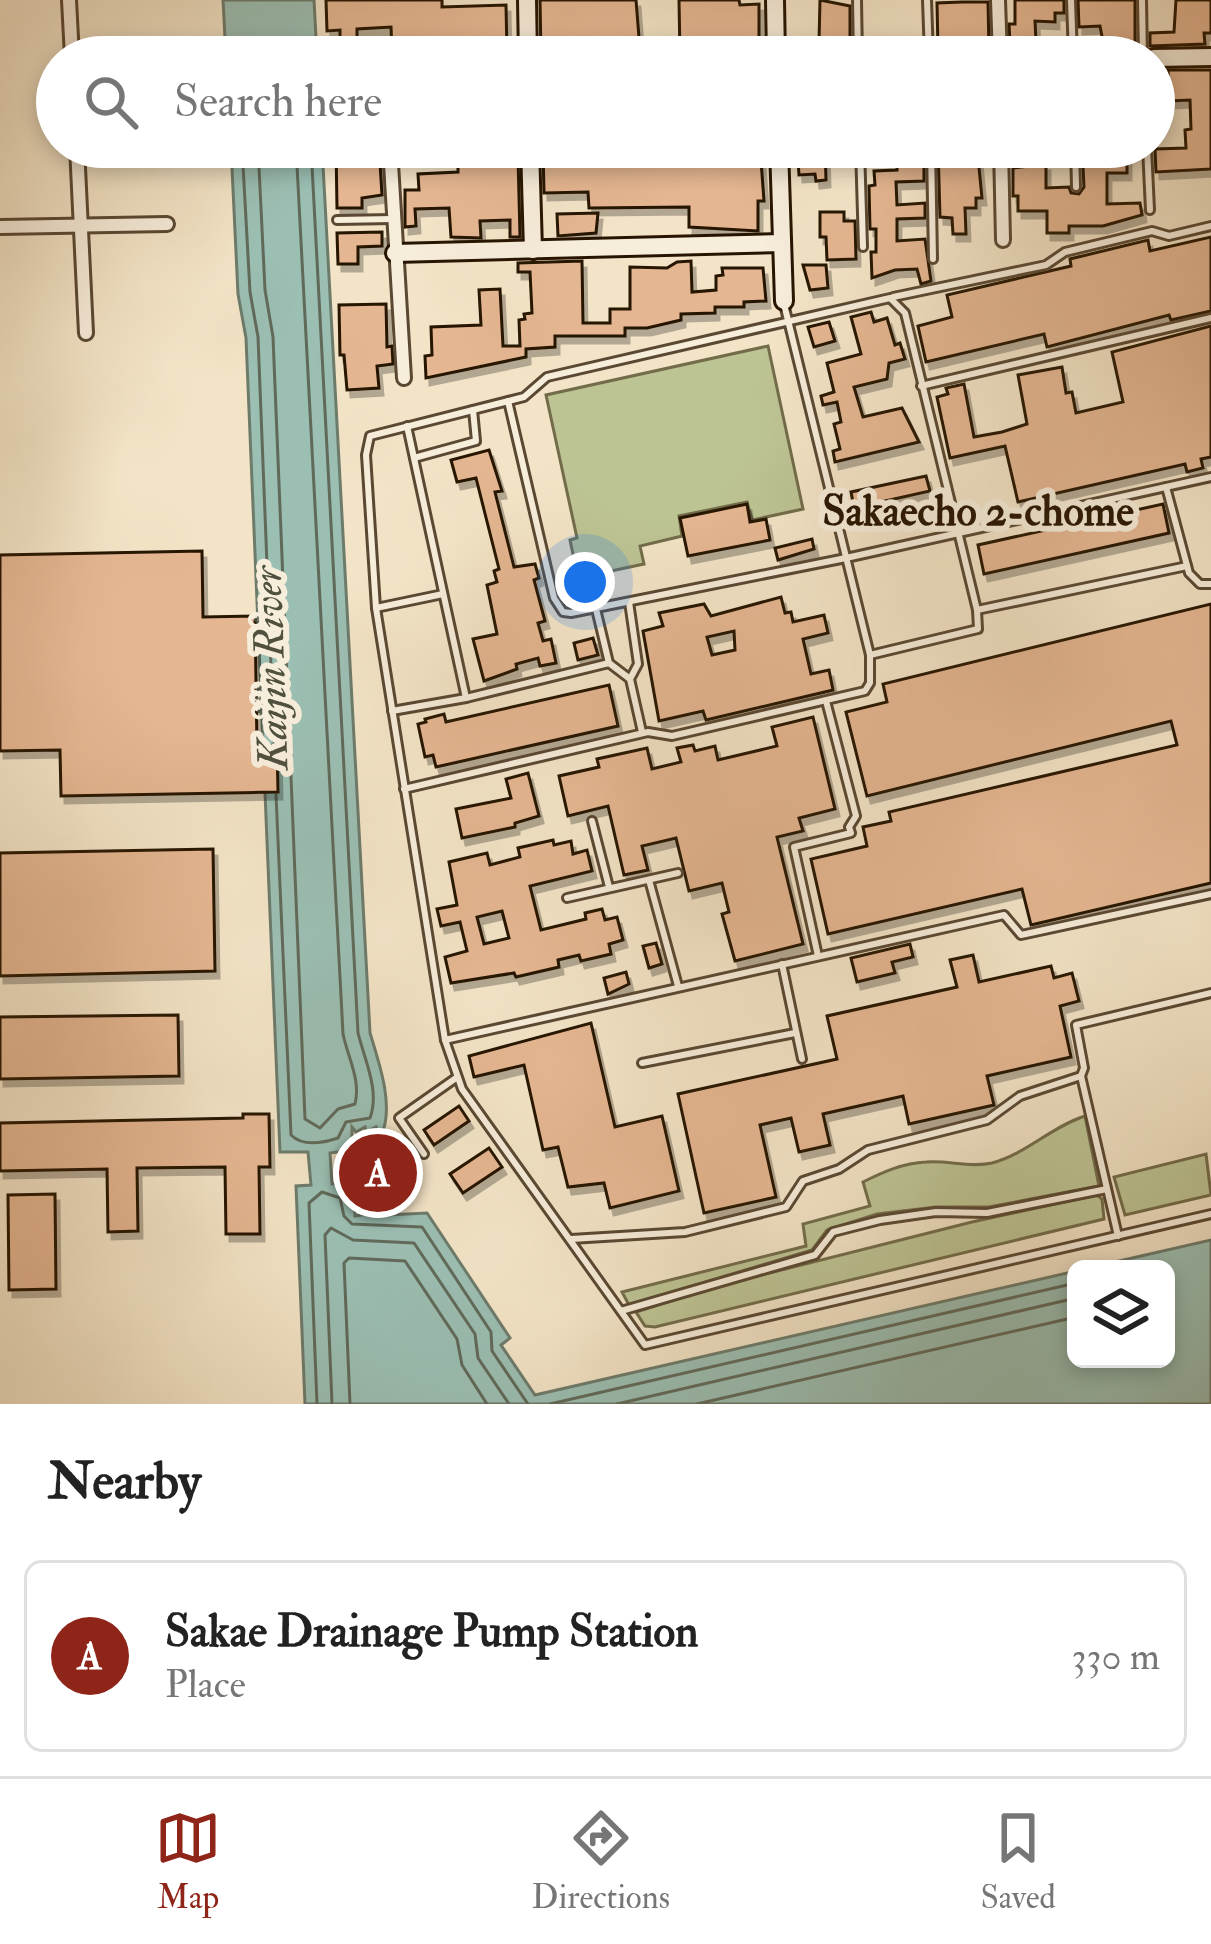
<!DOCTYPE html>
<html lang="en">
<head>
<meta charset="utf-8">
<style>
	:root { --surface:#fff; --page:#f2f2f2; --text:#222; --muted:#767676; --line:#e0e0e0; --accent:#8f2418 }
	body { margin:0; font-family:"IM FELL Double Pica",serif; background:var(--page); color:var(--text) }
	.controls { position:absolute; right:36px; bottom:36px; display:grid; overflow:hidden; border-radius:18px; box-shadow:0 6px 18px #0003 }
	.controls button { width:108px; height:108px; display:grid; place-items:center; padding:0; border:0; border-bottom:3px solid var(--line); background:var(--surface); color:var(--text); font:60px sans-serif }
	.you { position:absolute; left:585px; top:582px; width:42px; height:42px; margin:-30px; border:9px solid #fff; border-radius:50%; background:#1a73e8; box-shadow:0 0 0 18px #1a73e833 }
	.badge { display:grid; place-items:center; width:78px; height:78px; border-radius:50%; background:var(--accent); color:#fff; font-size:39px; font-weight:700 }
	.pin { position:absolute; translate:-50% -50%; border:6px solid #fff; box-shadow:0 3px 12px #0006 }
	.list { margin:0; padding:0; list-style:none }
	h2 { display:flex; justify-content:space-between; align-items:center; height:156px; margin:0; padding:0 48px; font-size:51px }
	h2 small { font-size:39px; font-weight:400; color:var(--muted) }
	.list li { display:grid; grid-template-columns:78px 1fr auto; gap:36px; align-items:center; box-sizing:border-box; height:192px; margin:0 24px 24px; padding:0 24px; border:3px solid var(--line); border-radius:18px }
	.list b { display:block; font-size:45px; white-space:nowrap }
	.list p { margin:0; font-size:39px; white-space:nowrap; color:var(--muted) }
	.list em { font-size:39px; font-style:normal; color:var(--muted) }
	.icon { flex:none; width:66px; height:66px; fill:none; stroke:currentColor; stroke-width:2; stroke-linecap:round; stroke-linejoin:round }
	.map { position:relative; flex:none; width:1211px; height:1404px; overflow:hidden }
	.search { position:absolute; background:var(--surface); box-shadow:0 6px 18px #0003; left:36px; right:36px; top:36px; height:132px; display:flex; align-items:center; gap:30px; box-sizing:border-box; padding:0 42px; border-radius:66px; color:var(--muted); font-size:45px }
	.sheet { height:372px; background:var(--surface) }
	nav { display:flex; justify-content:space-around; align-items:center; box-sizing:border-box; height:168px; border-top:3px solid var(--line); background:var(--surface); font-size:33px; color:var(--muted) }
	nav a { display:grid; justify-items:center; gap:6px }
	nav .on { color:var(--accent) }
	.map>svg:first-child { display:block }
</style>
</head>
<body>
<div class="map">
<svg width="1211" height="1404" viewBox="0 0 1211 1404">
	<defs>
		<filter id="shadow"><feDropShadow dx="4" dy="7" stdDeviation="0" flood-color="#0004"/></filter>
	</defs>
	<rect width="100%" height="100%" fill="#f3e4c7"/>
	<filter id="stains"><feTurbulence type="fractalNoise" baseFrequency=".00167" numOctaves="4"/><feColorMatrix values="0 0 0 0 .2 0 0 0 0 .09 0 0 0 0 .02 0 0 0 .5 -.17"/></filter>
	<radialGradient id="worn" r=".72"><stop offset=".6" stop-color="#630" stop-opacity="0"/><stop offset="1" stop-color="#630" stop-opacity=".3"/></radialGradient>
	<g fill="#bdc494" stroke="#726c4a" stroke-width="3">
		<polygon points="768,346 803,509 752,520 747,502 679,516 682,536 640,546 644,564 578,578 570,540 577,538 546,395"/>
		<path d="M1085,1116l14,70 -110,21h-53l-59,7 -50,16 -15,20 -183,55 -7,-13 184,-46 -3,-22 67,-18 -7,-24c20,-10 40,-19 63,-20 21,-2 45,6 66,1 34,-9 59,-36 93,-47z"/>
		<polygon points="1206,1154 1211,1195 1125,1215 1114,1177"/>
		<polygon points="1097,1195 1102,1199 1104,1219 655,1327 645,1326 636,1312 714,1287 972,1222"/>
	</g>
	<g fill="#9bbfb3" stroke="#6d7b6b" stroke-width="3">
		<polygon points="223,0 314,0 317,57 226,57"/>
		<path d="M231,147h91l48,886c9,30 23,69 13,98h-6l-1,-4 -10,5 -1,-5 -9,5 -4,-5v23l-22,3 2,31 21,-1 2,33 32,-5 1,4 39,-2 83,125 -9,7 34,50 541,-124v88h90v-90h-82l127,-29v164h-906l-9,-218 15,-1 -3,-33h-28l-34,-814 -8,-44z"/>
	</g>
	<g fill="none" stroke-linecap="round" stroke-linejoin="round">
		<g stroke="#616a5a" stroke-width="3">
			<polyline points="242,147 250,292 258,337 274,742"/>
			<path d="M258,147l7,143 8,47 32,782 15,9 18,-19 17,-5c6,-24 -7,-46 -12,-70l-47,-887"/>
			<path d="M276,795l15,340c12,12 32,8 47,3l8,-16 24,-4c10,-27 -5,-57 -12,-85l-47,-886"/>
			<polyline points="317,1404 309,1203 322,1192 340,1198 344,1216 352,1224 422,1227 491,1332 492,1351 528,1404"/>
			<polyline points="332,1404 325,1235 331,1228 353,1240 414,1243 475,1334 478,1358 509,1404"/>
			<polyline points="350,1404 344,1263 349,1258 405,1261 457,1339 462,1365 487,1404"/>
			<polyline points="550,1404 1076,1283"/>
			<polyline points="617,1404 1076,1298"/>
			<polyline points="697,1404 1076,1317"/>
		</g>
	</g>
	<g fill="#e4b691" stroke="#271400" stroke-width="3" fill-rule="evenodd" filter="url(#shadow)">
		<polygon points="326,0 442,0 442,7 506,5 507,55 398,57 398,52 392,52 391,27 357,29 357,45 340,46 340,30 327,31"/>
		<polygon points="540,0 636,0 640,50 541,56"/>
		<polygon points="679,0 739,0 740,5 759,4 759,52 746,52 746,48 719,48 703,51 703,56 680,56"/>
		<polygon points="820,0 850,6 850,57 797,57 794,53 794,43 819,42"/>
		<polygon points="1015,0 1064,0 1064,13 1055,13 1055,22 1035,21 1036,42 1010,43 1009,24 1015,24"/>
		<polygon points="1078,0 1135,0 1135,47 1104,47 1100,26 1079,27"/>
		<polygon points="1176,0 1211,0 1211,33 1204,33 1205,44 1150,46 1150,33 1174,32"/>
		<polygon points="962,2 988,2 989,49 938,50 937,3"/>
		<polygon points="1168,70 1211,70 1211,169 1156,172 1155,149 1186,148 1185,130 1191,129 1190,100 1169,101"/>
		<polygon points="336,147 379,147 382,195 362,198 362,208 337,208"/>
		<polygon points="587,147 760,147 764,201 758,201 758,231 689,227 689,207 589,208 588,192 544,193 543,149"/>
		<polygon points="812,147 825,147 826,180 816,181 815,174 799,175 798,160 813,159"/>
		<polygon points="897,147 924,147 924,181 896,182 897,205 925,203 925,218 897,219 897,241 925,239 931,281 921,284 917,269 895,270 872,278 871,252 876,252 876,229 870,229 869,186 875,185 874,171 897,170"/>
		<polygon points="938,147 977,147 982,198 976,198 976,208 965,208 966,234 953,234 952,218 940,217"/>
		<polygon points="1082,147 1127,147 1127,173 1107,173 1107,204 1140,203 1142,215 1103,226 1069,226 1069,233 1047,233 1047,211 1018,211 1018,196 1013,196 1013,168 1046,164 1046,188 1069,187 1071,193 1079,194 1084,187"/>
		<polygon points="518,157 520,237 510,237 510,220 480,221 481,238 451,237 449,208 415,209 416,226 405,227 405,190 419,190 418,174 458,172 458,160"/>
		<polygon points="820,212 844,212 844,221 855,221 856,259 827,260 826,237 820,237"/>
		<polygon points="598,213 596,233 558,236 557,214"/>
		<polygon points="382,232 382,246 358,247 358,264 338,264 337,233"/>
		<polygon points="1211,237 1211,311 1171,320 1169,315 1047,347 1044,334 926,362 918,326 952,317 947,295 1071,266 1070,259 1148,240 1150,251"/>
		<polygon points="582,261 583,323 610,323 610,309 630,309 630,267 667,268 677,262 691,261 692,292 716,290 716,276 723,275 722,268 763,268 766,301 744,302 744,307 715,307 715,313 681,314 681,320 647,328 625,328 625,336 555,336 555,347 526,349 526,357 426,378 425,356 432,355 431,327 481,325 479,290 500,289 503,346 520,346 519,320 525,319 524,314 532,313 530,272 518,272 518,263"/>
		<polygon points="803,265 826,265 828,288 810,290"/>
		<polygon points="386,304 387,347 392,346 393,364 377,366 379,388 347,390 344,355 340,355 339,305"/>
		<polygon points="871,312 874,322 887,318 895,345 900,343 905,359 889,363 887,379 854,387 863,417 902,408 919,442 835,462 833,451 840,449 834,424 841,422 837,402 823,405 821,396 834,392 827,363 861,354 851,317"/>
		<polygon points="829,322 835,341 814,347 808,327"/>
		<polygon points="1211,326 1211,457 1201,459 1203,468 1187,472 1185,464 1018,502 1005,446 950,458 937,397 948,394 946,388 964,384 974,437 1002,432 1027,424 1018,375 1062,367 1066,393 1072,392 1076,413 1123,402 1112,352"/>
		<polygon points="489,450 502,491 495,492 514,567 535,564 539,578 534,580 545,621 538,623 543,641 551,639 556,663 540,666 538,658 516,664 517,669 484,681 473,639 497,634 487,585 497,582 494,571 499,569 476,478 457,482 451,460"/>
		<polygon points="926,476 930,491 854,508 851,492"/>
		<polygon points="747,504 750,522 766,519 770,540 688,556 680,518"/>
		<polygon points="1163,504 1169,533 984,574 978,545"/>
		<polygon points="812,539 814,549 778,560 775,548"/>
		<polygon points="202,551 203,617 255,616 257,746 277,745 278,792 61,796 60,750 0,751 0,555"/>
		<path d="M781,597l4,16 6,-1 2,10 31,-7 4,18 -25,6 8,35 18,-4 4,20 -127,30 -3,-9 -44,10 -16,-90 20,-5 -4,-13 45,-9 7,12zM734,631l1,19 -23,5 -5,-18z"/>
		<polygon points="1211,604 1211,883 1031,925 1022,889 828,934 811,859 867,846 863,827 891,821 889,812 1177,745 1171,721 867,796 846,712 887,702 883,684"/>
		<polygon points="593,638 598,655 578,660 574,643"/>
		<polygon points="609,685 618,726 436,767 433,755 425,757 418,724 426,722 425,719 444,714 446,722"/>
		<polygon points="813,717 835,809 799,818 803,831 777,837 803,944 735,961 722,914 729,912 722,883 689,891 676,838 642,846 648,870 624,875 608,806 568,816 559,776 599,767 597,759 647,748 652,769 681,762 677,748 693,745 695,751 715,746 718,760 777,746 772,727"/>
		<polygon points="528,773 539,816 515,823 515,827 462,838 456,809 511,798 506,779"/>
		<path d="M553,840l1,5 17,-4 2,13 14,-4 5,21 -62,15 11,44 45,-11 -1,-6 17,-4 3,11 12,-3 6,23 -14,4 2,10 -30,7 -2,-6 -21,5 1,7 -43,10 -2,-4 -63,10 -6,-26 22,-6 -7,-29 -19,4 -4,-17 20,-4 -8,-43 38,-9 3,12 30,-8 -2,-9zM502,911l7,27 -25,6 -7,-27z"/>
		<polygon points="213,849 215,971 0,976 0,853"/>
		<polygon points="656,943 662,964 649,968 643,946"/>
		<polygon points="910,944 913,957 892,962 895,973 857,982 851,958"/>
		<polygon points="973,955 979,982 1051,966 1054,978 1072,973 1079,1001 1060,1006 1071,1057 987,1076 994,1105 909,1124 903,1096 823,1114 830,1145 799,1152 791,1118 760,1125 776,1197 704,1213 678,1094 837,1059 827,1016 957,987 950,960"/>
		<polygon points="626,972 629,984 608,994 604,978"/>
		<polygon points="178,1015 179,1076 0,1079 0,1017"/>
		<polygon points="591,1023 615,1127 662,1116 679,1191 610,1208 604,1183 568,1187 558,1147 543,1150 524,1065 474,1077 469,1056"/>
		<polygon points="459,1106 469,1121 434,1145 424,1130"/>
		<polygon points="243,1114 269,1114 270,1167 259,1167 260,1234 226,1234 225,1167 137,1168 138,1231 108,1232 107,1169 0,1171 0,1123 243,1118"/>
		<polygon points="489,1148 502,1167 463,1193 450,1174"/>
		<polygon points="399,1154 402,1187 399,1187 399,1196 358,1200 354,1158"/>
		<polygon points="55,1194 56,1289 9,1290 8,1195"/>
	</g>
	<g fill="none" stroke-linecap="round" stroke-linejoin="round">
		<g stroke="#5a4832" stroke-width="12">
			<g id="lane">
				<polyline points="857,0 858,57"/>
				<polyline points="927,0 929,57"/>
				<polyline points="1071,0 1073,57"/>
				<polyline points="1142,0 1143,57"/>
				<polyline points="860,147 863,247"/>
				<polyline points="931,147 933,259"/>
				<polyline points="1075,147 1076,187"/>
				<polyline points="1147,147 1150,210"/>
				<polyline points="337,220 393,219"/>
				<polyline points="893,297 1046,265 1065,252 1152,231 1169,236 1211,226"/>
				<polyline points="921,386 1211,318"/>
				<polyline points="508,401 554,598 563,612 571,613 846,558 1211,477"/>
				<polyline points="407,426 466,698"/>
				<polyline points="414,458 476,441 473,410"/>
				<polyline points="1166,487 1189,573 1200,584 1211,584"/>
				<polyline points="629,602 638,664 630,679 642,732"/>
				<polyline points="376,608 443,594"/>
				<polyline points="596,609 609,663 630,679"/>
				<polyline points="977,610 1187,566"/>
				<polyline points="870,655 978,629 977,610 905,313 890,298 547,377 524,397 370,436 366,455 376,608 445,1040 462,1089 645,1345 1211,1214"/>
				<polyline points="392,711 466,698 609,663"/>
				<polyline points="404,789 648,732 672,736 865,691 870,683 870,655 784,304"/>
				<polyline points="592,821 609,887"/>
				<polyline points="649,880 678,986"/>
				<polyline points="567,898 678,873"/>
				<polyline points="818,956 794,847 851,833 849,827 856,816 826,701"/>
				<polyline points="782,964 802,1059"/>
				<polyline points="445,1040 1004,915 1021,935 1211,894"/>
				<polyline points="642,1063 795,1033"/>
				<polyline points="1081,1076 1118,1236"/>
				<polyline points="424,1154 399,1118 456,1078"/>
				<polyline points="571,1239 685,1232 786,1207 803,1181 839,1169 868,1150 987,1120 1020,1096 1081,1076 1084,1068 1076,1025 1211,993"/>
				<polyline points="621,1311 815,1255 833,1232 880,1220 936,1212 987,1213 1107,1189"/>
			</g>
		</g>
		<g stroke="#5a4832" stroke-width="18">
			<g id="street">
				<polyline points="69,0 72,57"/>
				<polyline points="998,0 1000,57"/>
				<polyline points="77,147 86,333"/>
				<polyline points="390,147 404,378"/>
				<polyline points="1001,147 1003,240"/>
				<polyline points="0,227 167,224"/>
			</g>
		</g>
		<g stroke="#271400" stroke-width="22">
			<g id="secondary">
				<polyline points="527,0 528,57"/>
				<polyline points="775,0 776,57"/>
				<polyline points="1154,58 1211,57"/>
				<polyline points="530,147 533,250"/>
				<polyline points="779,147 784,301"/>
				<polyline points="395,253 782,243"/>
			</g>
		</g>
		<use href="#lane" stroke="#f7eddb" stroke-width="6"/>
		<use href="#street" stroke="#f7eddb" stroke-width="12"/>
		<use href="#secondary" stroke="#f7eddb" stroke-width="16"/>
	</g>
	<g text-anchor="middle" dominant-baseline="central" stroke-width="12" stroke-linejoin="round" paint-order="stroke">
		<g font-size="42" font-weight="bold" fill="#271400" stroke="#f7eddb">
			<text x="978" y="512">Sakaecho 2-chome</text>
		</g>
		<g font-size="42" font-style="italic" fill="#50503f" stroke="#f7eddb">
			<text transform="translate(271 668) rotate(-92)">Kaijin River</text>
		</g>
	</g>
	<rect width="100%" height="100%" filter="url(#stains)"/>
	<rect width="100%" height="100%" fill="url(#worn)"/>
</svg>
<div class="controls">
<button><svg class="icon" aria-label="layers" viewBox="0 0 24 24"><path d="M12 4l9 5-9 5-9-5zM3 14l9 5 9-5"/></svg></button>
</div>
<div class="you"></div>
<div class="pin badge" style="left:378px;top:1173px">A</div>
<div class="search"><svg class="icon" aria-label="search" viewBox="0 0 24 24"><circle cx="10" cy="10" r="6"/><path d="M15 15l6 6"/></svg>Search here</div>
</div>
<section class="sheet">
<h2>Nearby<small></small></h2>
<ul class="list">
<li><span class="badge">A</span><div><b>Sakae Drainage Pump Station</b><p>Place</p></div><em>330 m</em></li>
</ul>
</section>
<nav>
<a class="on"><svg class="icon" aria-label="map" viewBox="0 0 24 24"><path d="M3 6l6-2 6 2 6-2v14l-6 2-6-2-6 2zM9 4v14M15 6v14"/></svg>Map</a>
<a><svg class="icon" aria-label="directions" viewBox="0 0 24 24"><path d="M12 3l9 9-9 9-9-9zM9 14v-3h6M13 9l2 2-2 2"/></svg>Directions</a>
<a><svg class="icon" aria-label="saved" viewBox="0 0 24 24"><path d="M7 4h10v16l-5-4-5 4z"/></svg>Saved</a>
</nav>
</body>
</html>
